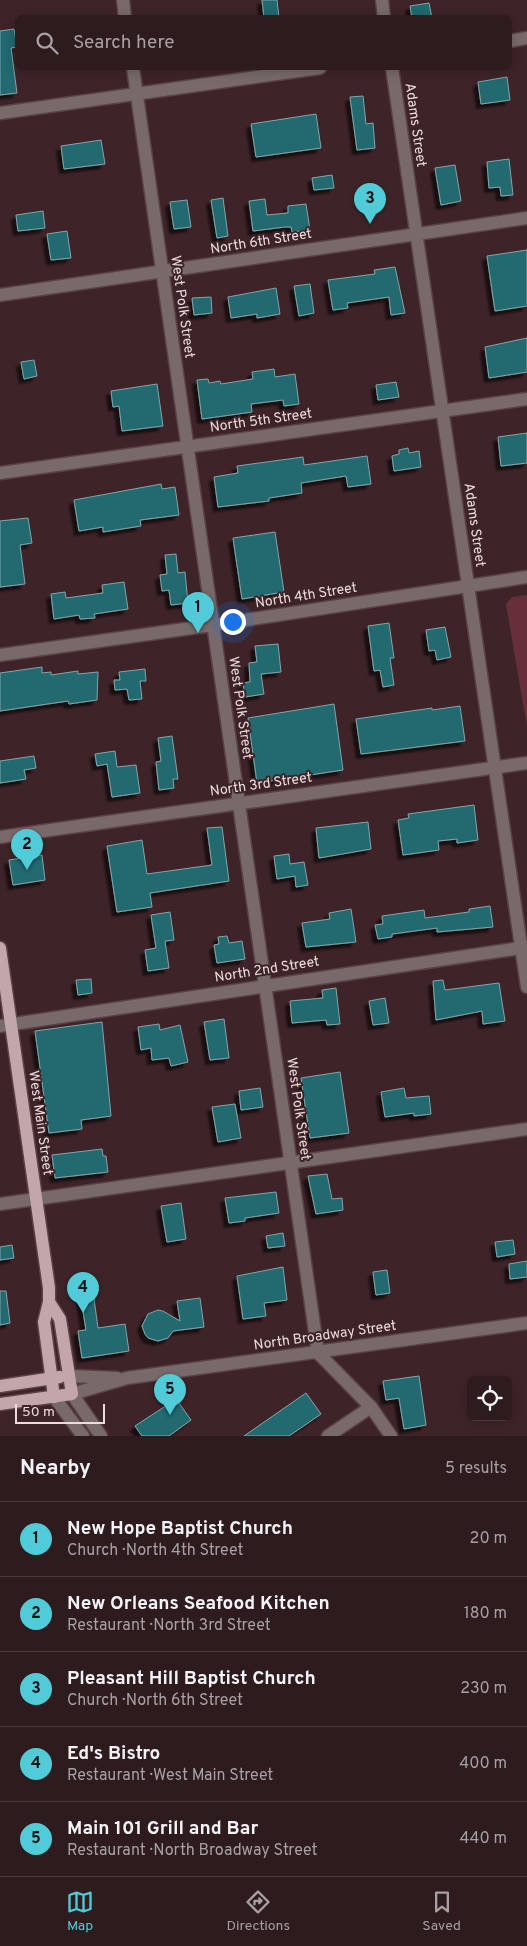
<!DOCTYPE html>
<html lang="en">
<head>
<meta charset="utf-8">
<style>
	:root { --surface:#2e1b1e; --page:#3a282b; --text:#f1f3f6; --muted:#a7a1a4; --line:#49393c; --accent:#52cbd8 }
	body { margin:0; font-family:Overpass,sans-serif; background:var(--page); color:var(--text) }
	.controls { position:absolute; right:15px; bottom:15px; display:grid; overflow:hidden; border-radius:8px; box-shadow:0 2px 12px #0003 }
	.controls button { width:45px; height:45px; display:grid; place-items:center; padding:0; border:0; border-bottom:1px solid var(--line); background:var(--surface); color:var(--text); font:25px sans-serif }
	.scale { position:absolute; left:15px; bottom:12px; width:90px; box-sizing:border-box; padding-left:5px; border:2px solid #eddcdd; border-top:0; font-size:14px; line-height:18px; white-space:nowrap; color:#eddcdd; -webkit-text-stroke:4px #3e2428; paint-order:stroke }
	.you { position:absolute; left:232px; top:621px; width:18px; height:18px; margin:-12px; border:4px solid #fff; border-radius:50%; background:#1a73e8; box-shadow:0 0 0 8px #1a73e833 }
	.badge { display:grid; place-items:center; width:32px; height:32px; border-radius:50%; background:var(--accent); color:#111; font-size:16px; font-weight:700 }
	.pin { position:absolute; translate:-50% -41px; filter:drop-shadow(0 1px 2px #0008) }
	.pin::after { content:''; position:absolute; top:26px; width:18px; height:15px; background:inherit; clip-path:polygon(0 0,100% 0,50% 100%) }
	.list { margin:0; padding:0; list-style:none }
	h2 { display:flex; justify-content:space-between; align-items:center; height:65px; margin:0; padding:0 20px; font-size:21px }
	h2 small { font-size:16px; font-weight:400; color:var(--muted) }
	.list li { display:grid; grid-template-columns:32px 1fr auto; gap:15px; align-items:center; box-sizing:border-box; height:75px; padding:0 20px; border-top:1px solid var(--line) }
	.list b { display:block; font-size:19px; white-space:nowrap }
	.list p { margin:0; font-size:16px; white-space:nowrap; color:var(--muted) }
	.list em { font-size:16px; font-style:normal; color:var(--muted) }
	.icon { flex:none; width:28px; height:28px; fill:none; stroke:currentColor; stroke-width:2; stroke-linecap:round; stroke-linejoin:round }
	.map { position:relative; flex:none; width:527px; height:1436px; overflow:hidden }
	.search { position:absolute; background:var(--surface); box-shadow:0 2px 12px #0003; left:15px; right:15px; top:15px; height:55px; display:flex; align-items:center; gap:12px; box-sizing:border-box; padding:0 18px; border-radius:8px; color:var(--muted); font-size:19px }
	.sheet { height:440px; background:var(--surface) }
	nav { display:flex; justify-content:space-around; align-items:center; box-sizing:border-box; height:70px; border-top:1px solid var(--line); background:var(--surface); font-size:14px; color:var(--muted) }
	nav a { display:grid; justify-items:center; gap:2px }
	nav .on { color:var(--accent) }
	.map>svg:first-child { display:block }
</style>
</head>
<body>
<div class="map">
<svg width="527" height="1436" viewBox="0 0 527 1436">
	<defs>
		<filter id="shadow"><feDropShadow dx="-4.5" dy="4.5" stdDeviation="1" flood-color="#0009"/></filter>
	</defs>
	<rect width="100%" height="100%" fill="#3e2428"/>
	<polygon fill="#672f3a" points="527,595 527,727 506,604 512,597"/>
	<g fill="#216970" stroke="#82a6aa" filter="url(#shadow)">
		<polygon points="262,0 277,0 279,18 264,18"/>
		<polygon points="429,3 432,18 412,18 410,6"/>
		<polygon points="14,29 17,47 11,48 17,93 0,95 0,31"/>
		<polygon points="507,77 510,100 481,104 478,82"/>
		<polygon points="363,96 366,124 373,123 375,148 357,150 350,97"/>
		<polygon points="316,114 321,148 256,157 251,124"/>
		<polygon points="101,140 105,164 64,169 61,146"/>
		<polygon points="509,159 513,195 501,196 500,187 489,188 487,162"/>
		<polygon points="455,165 461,201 441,205 435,168"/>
		<polygon points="332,175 334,188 314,190 312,178"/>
		<polygon points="223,198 228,236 217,238 211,200"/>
		<polygon points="265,199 267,215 288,213 288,206 306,204 310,230 292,232 291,227 285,227 253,231 249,201"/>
		<polygon points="187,200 191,227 174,229 170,202"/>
		<polygon points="43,211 45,228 18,231 16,215"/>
		<polygon points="67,231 71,258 51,260 47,234"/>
		<polygon points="527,250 527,306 495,311 487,256"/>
		<polygon points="395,267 405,313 391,315 389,297 347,303 348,308 333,310 328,280 375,274 374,270"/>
		<polygon points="310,284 314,313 299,316 294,286"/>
		<polygon points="276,288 280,314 257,318 257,314 231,318 228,297"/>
		<polygon points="211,297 212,313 194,315 192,298"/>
		<polygon points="527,338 527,372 489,378 485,347"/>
		<polygon points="34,360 37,376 24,379 21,362"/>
		<polygon points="274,369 275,377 295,374 299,404 284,406 283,400 251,404 252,412 202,419 197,380 208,379 209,383 220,381 221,384 253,379 252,372"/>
		<polygon points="396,382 399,397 378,400 376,385"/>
		<polygon points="157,384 163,426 122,431 119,406 113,407 111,391"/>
		<polygon points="527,433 527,463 501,466 498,437"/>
		<polygon points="408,448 409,453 419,451 421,467 394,471 392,456 399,454 399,450"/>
		<polygon points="367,456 371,484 348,487 346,476 301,483 302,493 269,498 269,501 218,507 214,477 238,473 237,466 303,457 304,465"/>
		<polygon points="161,484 162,489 175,487 179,515 140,520 141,526 103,532 103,527 79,531 74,500"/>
		<polygon points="28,518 32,543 20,545 25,584 0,587 0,521"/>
		<polygon points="275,532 284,592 242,599 233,538"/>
		<polygon points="176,554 178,573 185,572 188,603 171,605 169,590 162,591 160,575 167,574 165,555"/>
		<polygon points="124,582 128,609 94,614 95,618 80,619 79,615 54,619 51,594 65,592 66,598 103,593 102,585"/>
		<polygon points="389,623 394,658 390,658 394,685 383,687 380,670 374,671 368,626"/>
		<polygon points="445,627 451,657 437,660 435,650 429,651 426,630"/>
		<polygon points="278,644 281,672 261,674 264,694 245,697 243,683 250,682 249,663 257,662 255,646"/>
		<polygon points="42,667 42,673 51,672 51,675 78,671 78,674 98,672 97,700 69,704 68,701 0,711 0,673"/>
		<polygon points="145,669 146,681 140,681 142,699 129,700 127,689 115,690 114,680 120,680 119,672"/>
		<polygon points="334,704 343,770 257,783 248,718"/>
		<polygon points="460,706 465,741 361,754 356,719 432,708 432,710"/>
		<polygon points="172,736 178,779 173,779 174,788 159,790 156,762 161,761 158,738"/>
		<polygon points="115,751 117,767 136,765 140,793 112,797 107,764 97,766 95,754"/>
		<polygon points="34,756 36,768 24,770 26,779 0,783 0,761"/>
		<polygon points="474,805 478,840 457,843 457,839 438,841 439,850 403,855 398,820 409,818 408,814"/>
		<polygon points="368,822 371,849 319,858 316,828"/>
		<polygon points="222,827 229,881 150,893 152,907 117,912 107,846 142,840 147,874 212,865 207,828"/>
		<polygon points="289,854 290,864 304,862 308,885 296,887 295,876 277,879 274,856"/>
		<polygon points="42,855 45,880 13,885 9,860"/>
		<polygon points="490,906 493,927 437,932 437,928 392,934 392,937 378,939 375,925 383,924 382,916 424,910 425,918 469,912 469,909"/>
		<polygon points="351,909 356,942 306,947 302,923 330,919 329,913"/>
		<polygon points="170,912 174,940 165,941 169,968 148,971 145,950 156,948 151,915"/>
		<polygon points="227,936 229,943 242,941 245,959 217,963 214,945 219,944 218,937"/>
		<polygon points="91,979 92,993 78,995 76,980"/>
		<polygon points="443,980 445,990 499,983 505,1021 483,1024 482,1011 436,1020 433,981"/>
		<polygon points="336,988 340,1024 327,1025 326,1020 292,1023 290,1001 323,998 322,990"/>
		<polygon points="385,998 389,1023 373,1025 369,1001"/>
		<polygon points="224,1019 229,1058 210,1060 204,1022"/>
		<polygon points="102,1022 111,1116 81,1120 82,1129 49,1133 35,1031"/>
		<polygon points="159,1024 160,1030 180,1025 188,1062 171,1066 169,1058 152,1060 151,1048 141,1050 138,1027"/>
		<polygon points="340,1072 349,1133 310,1138 301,1078"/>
		<polygon points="260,1088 263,1107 241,1110 239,1091"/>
		<polygon points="404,1088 406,1098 429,1096 431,1114 414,1116 414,1113 385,1117 381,1092"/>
		<polygon points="235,1104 241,1138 218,1142 212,1107"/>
		<polygon points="102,1149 103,1156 106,1156 108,1172 55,1178 52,1155"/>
		<polygon points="327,1174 332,1199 342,1198 343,1210 316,1214 308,1176"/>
		<polygon points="276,1192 279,1213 245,1218 245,1221 229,1223 225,1198"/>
		<polygon points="181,1203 186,1239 167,1242 161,1206"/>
		<polygon points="283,1233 285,1246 268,1248 266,1236"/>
		<polygon points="513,1240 515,1254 497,1257 495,1242"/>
		<polygon points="12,1245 14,1258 0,1260 0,1247"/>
		<polygon points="527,1261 527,1277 510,1279 509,1264"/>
		<polygon points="283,1267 287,1300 264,1303 266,1316 243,1319 237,1276"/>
		<polygon points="387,1270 390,1293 376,1295 373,1272"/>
		<polygon points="92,1284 98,1328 125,1324 129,1351 82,1358 78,1331 86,1330 79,1286"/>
		<polygon points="0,1291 6,1291 10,1323 0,1325"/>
		<polygon points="200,1298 204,1327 173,1331 168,1338 158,1341 148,1338 145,1334 142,1326 148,1314 158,1310 163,1311 180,1321 177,1301"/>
		<polygon points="419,1376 426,1425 404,1429 399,1398 386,1400 383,1381"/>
		<polygon points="306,1393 321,1414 289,1436 244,1436"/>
		<polygon points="179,1403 191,1420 169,1436 142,1436 135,1426 167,1405 170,1409"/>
	</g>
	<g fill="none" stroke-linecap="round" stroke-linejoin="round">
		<g stroke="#5a4145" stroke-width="15">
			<g id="minor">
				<polyline points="123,0 125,18"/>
				<polyline points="382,0 384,18"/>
				<polyline points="510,41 527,38"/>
				<polyline points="133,68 318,1353 371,1407 391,1436"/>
				<polyline points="392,68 527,987"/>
				<polyline points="0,113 320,68"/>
				<polyline points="0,295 527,218"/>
				<polyline points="0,473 527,399"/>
				<polyline points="0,655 213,625 527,577"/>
				<polyline points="0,837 527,763"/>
				<polyline points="0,1026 527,947"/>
				<polyline points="0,1204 527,1129"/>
				<polyline points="70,1376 117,1378"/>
				<polyline points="54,1397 83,1436"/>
				<polyline points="101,1436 72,1394 127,1378 527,1323"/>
				<polyline points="328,1436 371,1407"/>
			</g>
		</g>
		<g stroke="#5a4145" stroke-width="15">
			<g id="major">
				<polyline points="0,948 49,1288 49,1302 44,1322 54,1397"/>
				<polyline points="0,1386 60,1377"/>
				<polyline points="0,1404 72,1394 60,1319 49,1302"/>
			</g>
		</g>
		<use href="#minor" stroke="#786a6b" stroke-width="12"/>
		<use href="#major" stroke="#c2a6aa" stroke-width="12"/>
	</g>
	<g text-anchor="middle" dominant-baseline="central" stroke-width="4" stroke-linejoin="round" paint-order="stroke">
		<g font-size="14" fill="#eddcdd" stroke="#3e2428">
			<text transform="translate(415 125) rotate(82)">Adams Street</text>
			<text transform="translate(261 242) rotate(-9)">North 6th Street</text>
			<text transform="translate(182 307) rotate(82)">West Polk Street</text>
			<text transform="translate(261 421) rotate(-8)">North 5th Street</text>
			<text transform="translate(474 525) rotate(82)">Adams Street</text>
			<text transform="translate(306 596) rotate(-9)">North 4th Street</text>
			<text transform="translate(240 708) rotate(82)">West Polk Street</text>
			<text transform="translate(261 785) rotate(-8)">North 3rd Street</text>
			<text transform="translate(267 970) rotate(-9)">North 2nd Street</text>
			<text transform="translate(298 1109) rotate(82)">West Polk Street</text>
			<text transform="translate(40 1123) rotate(82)">West Main Street</text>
			<text transform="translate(325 1336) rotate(-8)">North Broadway Street</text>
		</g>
	</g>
</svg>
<div class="controls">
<button><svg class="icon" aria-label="locate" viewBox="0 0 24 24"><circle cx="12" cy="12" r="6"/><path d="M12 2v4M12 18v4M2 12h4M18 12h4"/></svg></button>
</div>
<div class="scale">50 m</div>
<div class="you"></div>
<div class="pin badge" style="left:198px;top:633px">1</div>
<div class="pin badge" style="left:27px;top:870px">2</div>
<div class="pin badge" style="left:370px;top:224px">3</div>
<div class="pin badge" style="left:83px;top:1313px">4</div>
<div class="pin badge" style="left:170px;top:1415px">5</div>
<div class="search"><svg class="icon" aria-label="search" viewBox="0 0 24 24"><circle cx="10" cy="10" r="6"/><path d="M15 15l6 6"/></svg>Search here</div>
</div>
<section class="sheet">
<h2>Nearby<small>5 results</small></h2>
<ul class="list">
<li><span class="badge">1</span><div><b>New Hope Baptist Church</b><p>Church · North 4th Street</p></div><em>20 m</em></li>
<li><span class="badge">2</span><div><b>New Orleans Seafood Kitchen</b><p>Restaurant · North 3rd Street</p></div><em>180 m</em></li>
<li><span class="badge">3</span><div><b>Pleasant Hill Baptist Church</b><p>Church · North 6th Street</p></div><em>230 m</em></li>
<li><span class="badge">4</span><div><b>Ed's Bistro</b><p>Restaurant · West Main Street</p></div><em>400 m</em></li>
<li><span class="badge">5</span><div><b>Main 101 Grill and Bar</b><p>Restaurant · North Broadway Street</p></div><em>440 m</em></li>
</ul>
</section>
<nav>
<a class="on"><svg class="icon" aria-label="map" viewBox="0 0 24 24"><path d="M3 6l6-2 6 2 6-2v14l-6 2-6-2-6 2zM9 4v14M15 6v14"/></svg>Map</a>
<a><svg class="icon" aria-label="directions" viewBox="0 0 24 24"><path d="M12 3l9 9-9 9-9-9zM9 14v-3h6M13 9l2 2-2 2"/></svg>Directions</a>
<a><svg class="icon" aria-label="saved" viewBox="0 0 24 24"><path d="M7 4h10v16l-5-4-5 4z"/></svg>Saved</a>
</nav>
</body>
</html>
